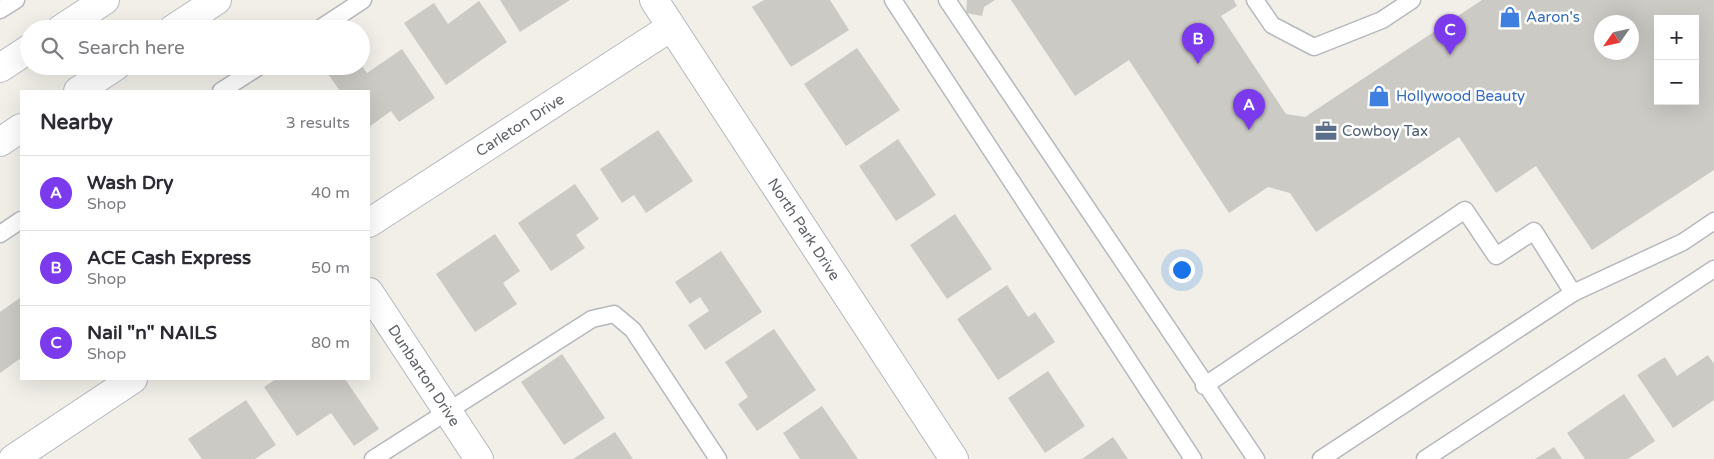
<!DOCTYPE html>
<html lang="en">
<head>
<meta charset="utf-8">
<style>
	:root { --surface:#fff; --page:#f2f2f3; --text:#2b2b33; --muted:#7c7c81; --line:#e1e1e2; --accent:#7c3aed }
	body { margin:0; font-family:"Varela Round",sans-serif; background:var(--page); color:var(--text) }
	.controls { position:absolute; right:15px; top:15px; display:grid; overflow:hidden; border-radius:0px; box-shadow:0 5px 20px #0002 }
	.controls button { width:45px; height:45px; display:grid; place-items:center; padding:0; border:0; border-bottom:1px solid var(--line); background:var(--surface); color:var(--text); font:25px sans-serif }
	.compass { position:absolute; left:1594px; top:15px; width:45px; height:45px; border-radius:50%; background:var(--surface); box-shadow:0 5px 20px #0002; rotate:236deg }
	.you { position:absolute; left:1181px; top:269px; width:18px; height:18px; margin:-12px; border:4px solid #fff; border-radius:50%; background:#1a73e8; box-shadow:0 0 0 8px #1a73e833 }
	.badge { display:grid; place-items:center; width:32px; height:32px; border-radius:50%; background:var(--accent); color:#fff; font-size:16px; font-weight:700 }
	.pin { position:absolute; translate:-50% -41px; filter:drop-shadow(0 1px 2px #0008) }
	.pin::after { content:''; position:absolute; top:26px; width:18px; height:15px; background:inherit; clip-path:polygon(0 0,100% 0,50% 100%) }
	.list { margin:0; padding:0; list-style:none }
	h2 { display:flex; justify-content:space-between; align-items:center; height:65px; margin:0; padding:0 20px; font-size:21px }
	h2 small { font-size:16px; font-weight:400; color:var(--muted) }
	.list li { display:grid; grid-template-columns:32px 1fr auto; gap:15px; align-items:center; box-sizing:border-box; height:75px; padding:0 20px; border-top:1px solid var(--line) }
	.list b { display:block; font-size:19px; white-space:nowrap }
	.list p { margin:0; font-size:16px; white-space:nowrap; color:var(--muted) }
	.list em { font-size:16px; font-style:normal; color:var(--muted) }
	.icon { flex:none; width:28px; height:28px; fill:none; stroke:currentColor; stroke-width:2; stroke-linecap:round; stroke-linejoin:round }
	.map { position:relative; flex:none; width:1714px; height:459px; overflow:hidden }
	.search { position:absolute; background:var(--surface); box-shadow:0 5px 20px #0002; left:20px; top:20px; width:350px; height:55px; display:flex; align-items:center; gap:12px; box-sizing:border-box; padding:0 18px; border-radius:28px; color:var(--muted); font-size:19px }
	.panel { position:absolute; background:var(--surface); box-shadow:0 5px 20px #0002; left:20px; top:90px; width:350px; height:290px; border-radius:0px }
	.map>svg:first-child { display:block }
</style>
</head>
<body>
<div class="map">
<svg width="1714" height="459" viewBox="0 0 1714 459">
	<rect width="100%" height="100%" fill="#f1efe8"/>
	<g fill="#cccac5" fill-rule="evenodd">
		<polygon points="500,0 570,0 520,32"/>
		<polygon points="764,0 830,0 849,30 791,67 752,7"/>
		<polygon points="967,0 995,0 984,7 982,16 966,13"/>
		<path d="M1011,0h223l3,6 -16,10 65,98 19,3 177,-117h232v170l-122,80 -56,-84 -40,27 -37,-56 -143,95 -26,-39 -22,-6 -39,26 -100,-153 -54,36zM1658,19h37v82h-37zM1602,22h30v30h-30z"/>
		<polygon points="479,1 507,42 446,85 404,23 434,3 448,24"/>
		<polygon points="857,48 900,110 846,146 804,84"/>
		<polygon points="402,49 435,98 399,122 391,111 369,127 369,91 340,91 326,71 332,66 362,66 367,73"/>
		<polygon points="658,130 693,181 646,213 634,195 622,203 600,169"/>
		<polygon points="898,139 936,195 896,221 859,166"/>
		<polygon points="575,184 599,219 576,235 585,248 551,271 518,223"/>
		<polygon points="955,214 992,269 947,299 910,245"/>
		<polygon points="495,234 520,271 503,283 517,304 475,332 436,274"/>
		<polygon points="721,251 762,312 705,350 688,325 709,311 700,297 690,304 675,282"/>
		<polygon points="1007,285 1028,317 1035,312 1055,342 998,380 957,319"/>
		<polygon points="21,297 21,358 0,373 0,312"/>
		<polygon points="774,329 816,390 757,431 738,404 748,397 725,362"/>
		<polygon points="562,354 605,418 564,445 521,382"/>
		<polygon points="1708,355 1714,364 1714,400 1673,428 1637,375 1665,357 1677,376"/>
		<polygon points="1048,371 1085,426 1045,453 1008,398"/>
		<polygon points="276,379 345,379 379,429 354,446 331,413 297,436 264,387"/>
		<polygon points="1624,394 1655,441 1628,459 1585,459 1567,433"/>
		<polygon points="246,400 276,445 255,459 202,459 188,439"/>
		<polygon points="822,406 858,459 800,459 783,433"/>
		<polygon points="615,432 633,459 573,459"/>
		<polygon points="1113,437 1128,459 1082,459"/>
		<polygon points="1554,447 1562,459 1535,459"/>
	</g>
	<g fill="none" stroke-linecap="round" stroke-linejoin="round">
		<g stroke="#b5b8bc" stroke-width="19">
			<g id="lane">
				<polyline points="893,0 1193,459"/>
				<polyline points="947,0 1256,459"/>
				<polyline points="1255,0 1272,25 1314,47 1382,20 1412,0"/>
				<polyline points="0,10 16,0"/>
				<polyline points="319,29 363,0"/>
				<polyline points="221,91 260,66"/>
				<polyline points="0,234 21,220"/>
				<polyline points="1204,386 1465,210 1496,256 1534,231 1573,293"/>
				<polyline points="373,459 592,319 614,314 633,330 718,459"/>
				<polyline points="1321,459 1573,293 1683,242 1714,221"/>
				<polyline points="1425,459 1714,269"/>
			</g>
		</g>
		<g stroke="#b5b8bc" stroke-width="30">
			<g id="street">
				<path id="s1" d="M654,0l300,459"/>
				<path id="s2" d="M369,223l302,-196"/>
				<path id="s3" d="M369,292l110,167"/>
				<polyline points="13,459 133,379"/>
			</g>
		</g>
		<g stroke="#b6babf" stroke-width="30">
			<g id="secondary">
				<polyline points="61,29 105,0"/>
				<polyline points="173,29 217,0"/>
				<polyline points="0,68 29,49"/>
				<polyline points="78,91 116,66"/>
				<polyline points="0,142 21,128"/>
			</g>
		</g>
		<use href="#lane" stroke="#fff" stroke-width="16"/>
		<use href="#street" stroke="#fff" stroke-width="28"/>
		<use href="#secondary" stroke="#fff" stroke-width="28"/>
	</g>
	<defs>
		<g id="shop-bare" transform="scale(1.725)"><path d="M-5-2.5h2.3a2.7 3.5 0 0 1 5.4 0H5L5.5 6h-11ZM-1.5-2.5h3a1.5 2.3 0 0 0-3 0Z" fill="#3f7fe0" stroke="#fff" stroke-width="2.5" paint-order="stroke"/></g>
		<g id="office-bare" transform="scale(1.725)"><path d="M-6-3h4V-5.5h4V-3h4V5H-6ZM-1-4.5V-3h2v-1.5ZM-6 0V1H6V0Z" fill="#5c6f8a" stroke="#fff" stroke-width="2.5" paint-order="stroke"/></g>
	</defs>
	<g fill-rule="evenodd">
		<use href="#shop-bare" x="1510" y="17"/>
		<use href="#shop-bare" x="1379" y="96"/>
		<use href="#office-bare" x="1326" y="131"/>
	</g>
	<g text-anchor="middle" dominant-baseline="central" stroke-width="5" stroke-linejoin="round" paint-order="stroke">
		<g font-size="15" fill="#366cbe" stroke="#fff" text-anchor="start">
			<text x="1526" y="17">Aaron's</text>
			<text x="1396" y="96">Hollywood Beauty</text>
		</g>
		<g font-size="15" fill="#5f6368" stroke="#fff">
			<text stroke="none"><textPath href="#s2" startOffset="180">Carleton Drive</textPath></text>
			<text stroke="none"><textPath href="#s1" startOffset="274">North Park Drive</textPath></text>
			<text stroke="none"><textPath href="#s3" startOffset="100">Dunbarton Drive</textPath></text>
		</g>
		<g font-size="15" fill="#4e5e75" stroke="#fff" text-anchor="start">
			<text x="1342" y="131">Cowboy Tax</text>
		</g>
	</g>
</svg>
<div class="controls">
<button>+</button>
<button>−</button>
</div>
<svg class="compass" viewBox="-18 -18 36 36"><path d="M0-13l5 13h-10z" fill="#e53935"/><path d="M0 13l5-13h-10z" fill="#7c7c81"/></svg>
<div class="you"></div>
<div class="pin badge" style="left:1249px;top:130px">A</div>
<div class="pin badge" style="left:1198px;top:64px">B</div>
<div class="pin badge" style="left:1450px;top:55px">C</div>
<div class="search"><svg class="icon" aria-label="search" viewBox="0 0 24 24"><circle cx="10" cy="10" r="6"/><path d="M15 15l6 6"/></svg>Search here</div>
<section class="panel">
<h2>Nearby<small>3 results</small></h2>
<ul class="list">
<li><span class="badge">A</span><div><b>Wash Dry</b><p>Shop</p></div><em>40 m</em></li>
<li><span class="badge">B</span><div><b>ACE Cash Express</b><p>Shop</p></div><em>50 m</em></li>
<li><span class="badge">C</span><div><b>Nail &quot;n&quot; NAILS</b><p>Shop</p></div><em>80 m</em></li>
</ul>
</section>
</div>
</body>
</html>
